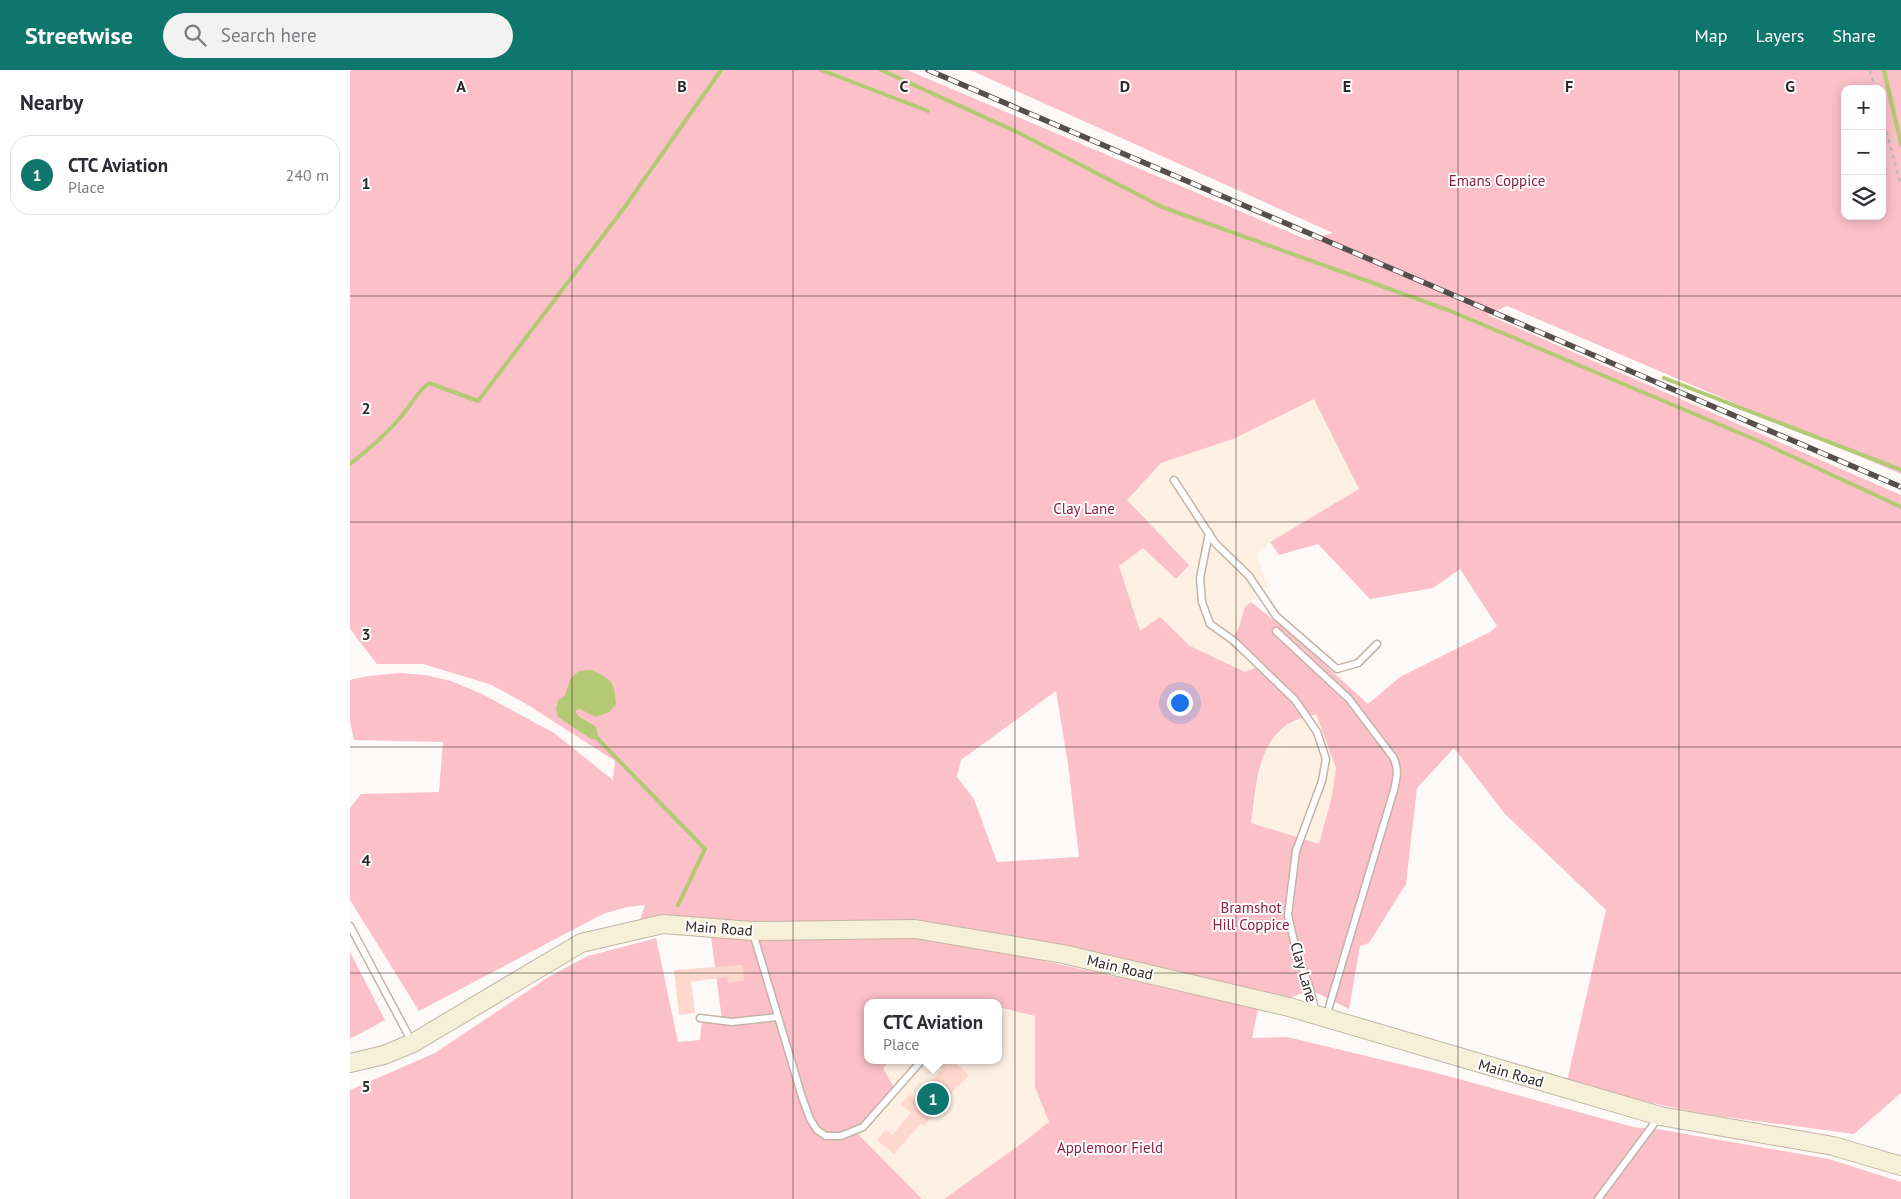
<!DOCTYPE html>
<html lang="en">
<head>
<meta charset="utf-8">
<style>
	:root { --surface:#fff; --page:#f2f2f3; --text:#2b2b33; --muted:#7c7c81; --line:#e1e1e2; --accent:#0f766e }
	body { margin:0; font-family:"PT Sans",sans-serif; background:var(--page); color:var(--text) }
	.controls { position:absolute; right:15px; top:15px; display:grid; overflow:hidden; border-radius:10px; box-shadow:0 2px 12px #0003 }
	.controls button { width:45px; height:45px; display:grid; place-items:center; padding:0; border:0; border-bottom:1px solid var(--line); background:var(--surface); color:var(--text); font:25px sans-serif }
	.you { position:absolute; left:829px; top:632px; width:18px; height:18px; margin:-12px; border:4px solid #fff; border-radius:50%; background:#1a73e8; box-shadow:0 0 0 8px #1a73e833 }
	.badge { display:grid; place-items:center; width:32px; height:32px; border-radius:50%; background:var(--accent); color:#fff; font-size:16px; font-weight:700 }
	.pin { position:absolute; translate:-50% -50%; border:2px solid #fff; box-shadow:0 1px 5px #0006 }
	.popup { position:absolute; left:514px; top:929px; width:138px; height:65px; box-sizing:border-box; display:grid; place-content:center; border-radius:10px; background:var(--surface); filter:drop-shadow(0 1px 4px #0005); font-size:16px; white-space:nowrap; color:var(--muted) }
	.popup b { font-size:19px; color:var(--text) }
	.popup::after { content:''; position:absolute; left:50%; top:100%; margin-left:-10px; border:10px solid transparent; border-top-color:var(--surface) }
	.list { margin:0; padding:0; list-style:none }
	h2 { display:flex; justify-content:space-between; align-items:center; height:65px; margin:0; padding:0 20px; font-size:21px }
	h2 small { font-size:16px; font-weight:400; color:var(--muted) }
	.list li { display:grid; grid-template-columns:32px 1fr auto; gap:15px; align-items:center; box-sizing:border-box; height:80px; margin:0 10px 10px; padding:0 10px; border:1px solid var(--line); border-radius:20px }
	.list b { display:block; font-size:19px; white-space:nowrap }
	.list p { margin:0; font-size:16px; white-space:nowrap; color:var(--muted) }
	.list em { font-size:16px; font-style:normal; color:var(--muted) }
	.icon { flex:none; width:28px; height:28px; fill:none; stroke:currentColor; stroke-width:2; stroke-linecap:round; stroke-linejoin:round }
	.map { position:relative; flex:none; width:1551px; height:1129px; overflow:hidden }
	header { display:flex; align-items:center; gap:30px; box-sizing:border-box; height:70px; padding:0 25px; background:var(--accent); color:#fff }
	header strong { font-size:24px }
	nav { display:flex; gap:28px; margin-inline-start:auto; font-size:18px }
	.search { width:350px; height:45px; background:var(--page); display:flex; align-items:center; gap:12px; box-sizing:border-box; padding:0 18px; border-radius:28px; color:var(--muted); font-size:19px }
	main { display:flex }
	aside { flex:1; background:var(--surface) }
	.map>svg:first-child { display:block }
</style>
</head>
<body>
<header>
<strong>Streetwise</strong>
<div class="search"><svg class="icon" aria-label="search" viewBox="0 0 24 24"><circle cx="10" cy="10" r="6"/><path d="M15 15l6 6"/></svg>Search here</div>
<nav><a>Map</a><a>Layers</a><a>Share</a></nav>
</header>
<main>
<aside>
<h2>Nearby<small></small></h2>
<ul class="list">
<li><span class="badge">1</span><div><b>CTC Aviation</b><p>Place</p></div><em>240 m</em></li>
</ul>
</aside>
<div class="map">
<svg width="1551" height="1129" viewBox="0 0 1551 1129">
	<rect width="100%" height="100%" fill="#fdf9f6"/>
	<g fill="#fff0e4">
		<polygon points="965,328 1009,419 920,472 907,484 918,517 895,537 888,560 879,574 907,597 895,602 840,576 810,548 790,561 769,496 793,478 826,509 777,430 811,393 883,369"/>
		<polygon points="966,643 986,698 982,726 969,774 901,754 913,685 921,670 934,657"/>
		<polygon points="648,937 685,946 685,1017 699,1052 675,1071 594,1129 572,1129 506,1062 533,998 541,990 648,990"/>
	</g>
	<g fill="#fbc0c8" fill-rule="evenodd">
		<path d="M0,0h557l401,170 25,-7 -363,-163h931v404l-394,-168 -19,9 413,180v598l-47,41 -150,-20 -138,-29 40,-175 -101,-96 -51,-66 -37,40 -11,96 -37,59 -9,3 -11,63 -38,-19 -53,19 -6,29 35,-1 146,35 200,55 30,3 166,29 72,23v17h-957l81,-58 24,-19 -14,-35v-71l-37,-9v-4l-24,-2 -1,2h-105v57h23l-8,8 11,20 -38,44 66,67h-572v-109l85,-37 115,-77 38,-20 68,-18 22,104 22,-2 2,-20h20l-12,-91 65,-6 -135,-3 5,-15 -18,2 -24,7 -184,97 -69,-111v-92l11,-14 78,-2 4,-50 -89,-2 -4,-18v-42l18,-4 32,-3 25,2 26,6 31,13 72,39 59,47 2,-19 -87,-56 -36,-20 -69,-21h-46l-27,-35zM1495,19h37v127h-37zM964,329l45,90 -89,53 9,13 39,-11 52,55 63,-11 27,-19 37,57 -7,6 -90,45 -32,27 -79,-72 -38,-30 -6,5 -7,23 -9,14 28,23 -12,5 -55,-26 -30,-29 -20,14 -21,-65 24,-18 33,31 13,-14 -62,-65 34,-37 72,-24zM706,621l12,73 11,93 -82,5 -23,-63 -17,-22 4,-17zM966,644l20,54 -4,28 -13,48 -68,-21c5,-32 5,-75 33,-96 9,-7 22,-10 32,-13zM604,868l152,25 128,40 -194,-43z"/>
		<polygon points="0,882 35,950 0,969"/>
	</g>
	<path fill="#b3c974" d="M241,600c21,9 23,11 25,34l-7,8 -13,5 -16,-8 -4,1v3c5,7 14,9 20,14l2,7 -2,5h-5l-33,-22 -2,-8 2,-8 7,-6 6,-17 8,-7z"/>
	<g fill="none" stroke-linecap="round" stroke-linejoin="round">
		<g stroke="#b3c974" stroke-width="4">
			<polyline points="471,0 578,41"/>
			<polyline points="531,0 669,63 812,137 1098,240 1411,372 1551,437"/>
			<polyline points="1534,0 1551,74"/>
			<polyline points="1314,308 1551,400"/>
			<path d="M0,394c20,-16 38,-31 54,-51 9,-11 14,-22 25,-30l49,18 146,-193 97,-138"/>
			<polyline points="246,667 355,779 328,835"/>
		</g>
	</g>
	<g fill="#fed8cd">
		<polygon points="393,895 394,911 378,913 377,907 341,912 345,943 329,945 324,900"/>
		<polygon points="582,990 602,990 619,1005 609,1016 608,1015 574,1056 571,1053 544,1084 527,1070 536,1059 542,1065 561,1043 551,1034 559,1025 565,1029 592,999"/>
	</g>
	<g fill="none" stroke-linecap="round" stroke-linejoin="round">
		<g stroke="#c3b3a4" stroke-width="9">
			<g id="lane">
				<polyline points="824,410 865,473 899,506 926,546 987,599 1008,593 1027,574"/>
				<polyline points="859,463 850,508 852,532 860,554 884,571 945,630 967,662 976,689 972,711 946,781 938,845 946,880 959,916 966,943"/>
				<path d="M926,561l73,68 44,58c6,12 4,20 1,33l-68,227"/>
				<polyline points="0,856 62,972"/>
				<polyline points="403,863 452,1027 460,1049 467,1060 476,1066 491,1066 513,1057 572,990"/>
				<polyline points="350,948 382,952 427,947"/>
				<polyline points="1248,1129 1309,1047"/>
			</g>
		</g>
		<g stroke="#c3b3a4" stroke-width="20">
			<polyline id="secondary" points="0,993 34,985 63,973 231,873 313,854 402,861 565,859 713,884 939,937 1310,1046 1483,1076 1551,1096"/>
		</g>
		<g stroke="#bebab6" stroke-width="2.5" stroke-dasharray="4 4" stroke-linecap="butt">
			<polyline points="1520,0 1525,19"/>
			<polyline points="1532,46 1551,115"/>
		</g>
		<use href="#lane" stroke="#fff" stroke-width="6"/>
		<use href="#secondary" stroke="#f7f0d8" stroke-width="18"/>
		<g stroke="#544f49" stroke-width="5.5">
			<polyline id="rail" points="578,0 1551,417"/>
		</g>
		<use href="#rail" stroke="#fff" stroke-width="4" stroke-dasharray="11" stroke-linecap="butt"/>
	</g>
	<path fill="none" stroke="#2e2822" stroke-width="1" stroke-opacity="0.55" d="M222,0v1129M443,0v1129M665,0v1129M886,0v1129M1108,0v1129M1329,0v1129M0,226h1551M0,452h1551M0,677h1551M0,903h1551"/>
	<g text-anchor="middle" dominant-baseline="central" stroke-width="4" stroke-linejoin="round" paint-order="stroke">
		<g font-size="15" fill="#8a203e" stroke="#fff">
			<text x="1147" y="110">Emans Coppice</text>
			<text x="734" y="438">Clay Lane</text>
			<text x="901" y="837">Bramshot<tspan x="901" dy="17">Hill Coppice</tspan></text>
			<text x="760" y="1077">Applemoor Field</text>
		</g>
		<g font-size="15" fill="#2e2822" stroke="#fff">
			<text transform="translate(369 858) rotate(4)">Main Road</text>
			<text transform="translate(770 897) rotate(13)">Main Road</text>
			<text transform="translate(954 902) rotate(74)">Clay Lane</text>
			<text transform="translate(1161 1003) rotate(16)">Main Road</text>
		</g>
	</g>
	<g font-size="16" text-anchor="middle" font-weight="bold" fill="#2e2822" stroke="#fff" stroke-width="4" stroke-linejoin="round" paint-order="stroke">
		<text x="111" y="22">A</text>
		<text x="332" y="22">B</text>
		<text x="554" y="22">C</text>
		<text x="775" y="22">D</text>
		<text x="997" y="22">E</text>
		<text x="1219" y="22">F</text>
		<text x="1440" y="22">G</text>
		<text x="16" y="119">1</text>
		<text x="16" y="344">2</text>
		<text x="16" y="570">3</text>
		<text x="16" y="796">4</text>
		<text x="16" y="1022">5</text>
	</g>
</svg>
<div class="controls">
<button>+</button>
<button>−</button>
<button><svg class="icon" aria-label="layers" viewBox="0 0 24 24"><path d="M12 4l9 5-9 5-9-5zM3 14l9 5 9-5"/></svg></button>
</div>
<div class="you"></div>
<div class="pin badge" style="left:583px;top:1029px">1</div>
<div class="popup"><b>CTC Aviation</b>Place</div>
</div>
</main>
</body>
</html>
